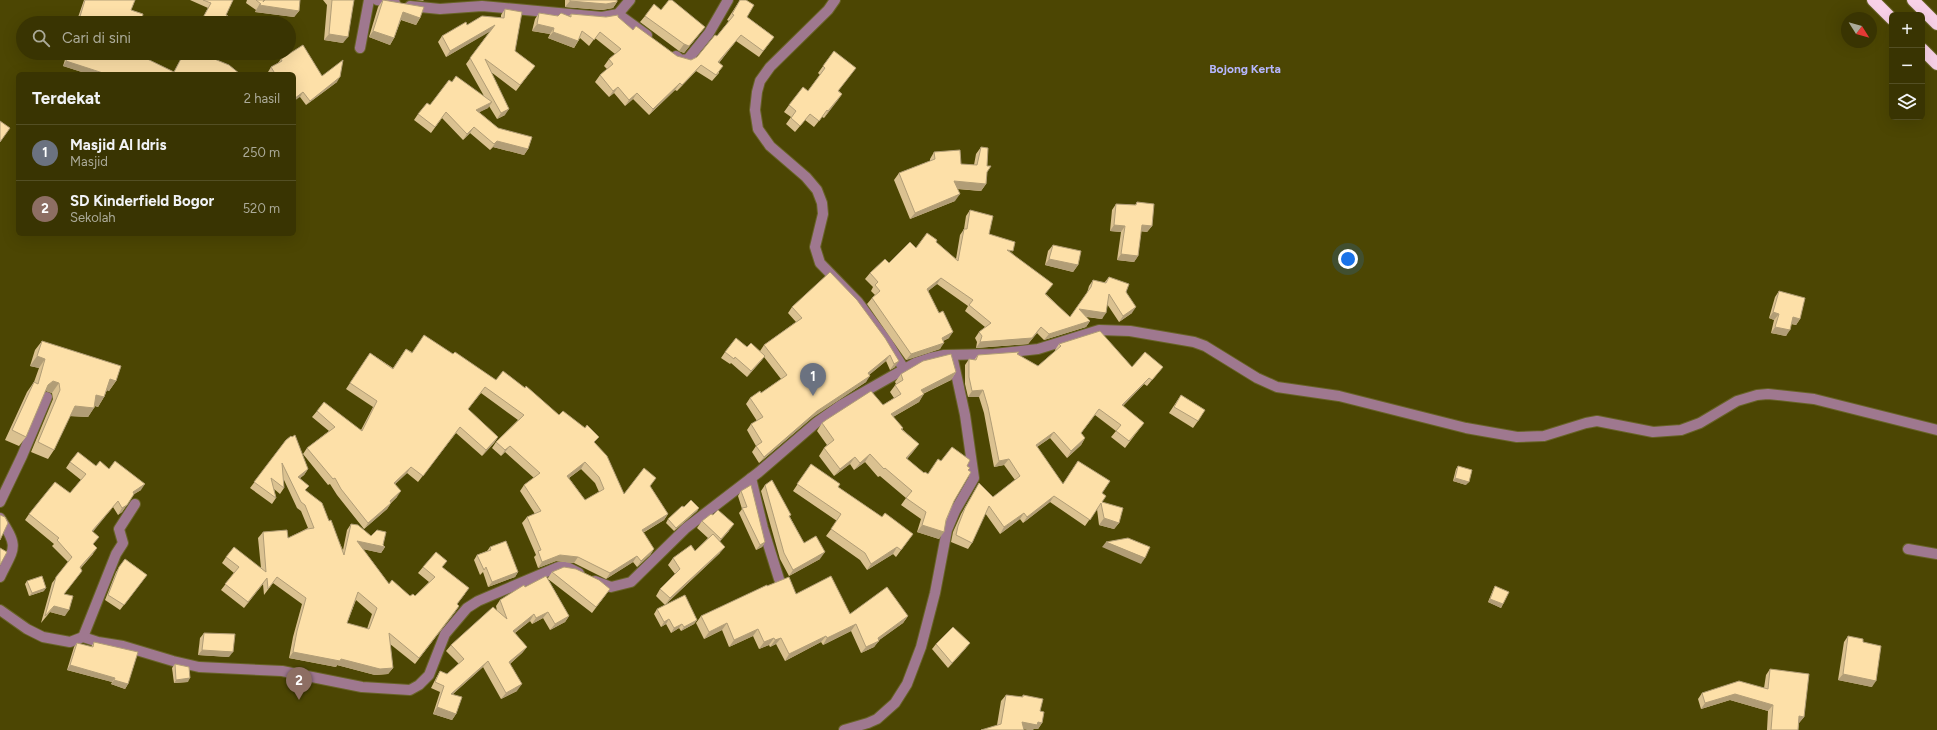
<!DOCTYPE html>
<html lang="id">
<head>
<meta charset="utf-8">
<style>
	:root { --surface:#393402; --page:#403c0c; --text:#f1f3f6; --muted:#abaa99; --line:#534f24; --accent:#8c9099 }
	body { margin:0; font-family:Figtree,sans-serif; background:var(--page); color:var(--text) }
	.controls { position:absolute; right:12px; top:12px; display:grid; overflow:hidden; border-radius:6px; box-shadow:0 4px 16px #0002 }
	.controls button { width:36px; height:36px; display:grid; place-items:center; padding:0; border:0; border-bottom:1px solid var(--line); background:var(--surface); color:var(--text); font:20px sans-serif }
	.compass { position:absolute; left:1841px; top:12px; width:36px; height:36px; border-radius:50%; background:var(--surface); box-shadow:0 4px 16px #0002; rotate:127deg }
	.you { position:absolute; left:1348px; top:259px; width:14px; height:14px; margin:-10px; border:3px solid #fff; border-radius:50%; background:#1a73e8; box-shadow:0 0 0 6px #1a73e833 }
	.badge { display:grid; place-items:center; width:26px; height:26px; border-radius:50%; background:var(--accent); color:#fff; font-size:13px; font-weight:700 }
	.pin { position:absolute; translate:-50% -33px; filter:drop-shadow(0 1px 2px #0008) }
	.pin::after { content:''; position:absolute; top:21px; width:14px; height:12px; background:inherit; clip-path:polygon(0 0,100% 0,50% 100%) }
	.list { margin:0; padding:0; list-style:none }
	h2 { display:flex; justify-content:space-between; align-items:center; height:52px; margin:0; padding:0 16px; font-size:17px }
	h2 small { font-size:13px; font-weight:400; color:var(--muted) }
	.list li { display:grid; grid-template-columns:26px 1fr auto; gap:12px; align-items:center; box-sizing:border-box; height:56px; padding:0 16px; border-top:1px solid var(--line) }
	.list b { display:block; font-size:15px; white-space:nowrap }
	.list p { margin:0; font-size:13px; white-space:nowrap; color:var(--muted) }
	.list em { font-size:13px; font-style:normal; color:var(--muted) }
	.icon { flex:none; width:22px; height:22px; fill:none; stroke:currentColor; stroke-width:2; stroke-linecap:round; stroke-linejoin:round }
	.map { position:relative; flex:none; width:1937px; height:730px; overflow:hidden }
	.search { position:absolute; background:var(--surface); box-shadow:0 4px 16px #0002; left:16px; top:16px; width:280px; height:44px; display:flex; align-items:center; gap:10px; box-sizing:border-box; padding:0 14px; border-radius:22px; color:var(--muted); font-size:15px }
	.panel { position:absolute; background:var(--surface); box-shadow:0 4px 16px #0002; left:16px; top:72px; width:280px; height:164px; border-radius:6px }
	.map>svg:first-child { display:block }
</style>
</head>
<body>
<div class="map">
<svg width="1937" height="730" viewBox="0 0 1937 730">
	<rect width="100%" height="100%" fill="#4c4603"/>
	<g fill="none" stroke-linecap="round" stroke-linejoin="round">
		<g stroke="#686327" stroke-width="12">
			<g id="minor">
				<polyline points="377,0 395,3"/>
				<polyline points="835,0 828,10 770,67 760,81 757,92 755,110 758,129 770,146 806,177 817,190 822,203 823,214 815,247 820,263 858,302 886,340 904,369"/>
				<polyline points="410,6 440,9 482,6 602,17 618,14 630,0"/>
				<polyline points="618,14 647,35"/>
				<polyline points="360,48 369,0"/>
				<polyline points="676,56 681,60 688,59 709,33 728,0"/>
				<polyline points="751,478 763,528 779,579"/>
				<polyline points="0,502 22,456 47,397"/>
				<path d="M0,518c19,30 15,28 0,59"/>
				<polyline points="1908,549 1937,554"/>
				<polyline points="595,581 611,587 631,582 686,528 759,472 817,422 841,405 915,363 930,358 944,355 994,354 1038,349 1099,330 1130,331 1194,342 1205,346 1257,378 1277,387 1339,396 1466,428 1517,437 1544,436 1586,423 1597,421 1653,432 1681,430 1700,423 1737,401 1757,395 1768,394 1814,399 1937,430"/>
				<polyline points="0,610 27,629 43,637 70,642 83,637 98,642 123,646 173,661 199,667 282,671 362,687 410,690 419,685 429,675 445,634 467,608 478,601 558,567 567,567 579,573"/>
				<polyline points="83,637 116,554 123,543 119,529 135,504"/>
				<polyline points="844,730 868,723 877,719 895,703 907,684 921,647 935,593 947,530 955,511 974,478 965,415 952,355"/>
			</g>
		</g>
		<g stroke="#686327" stroke-width="14">
			<g id="highway">
				<polyline points="1873,0 1892,19"/>
				<polyline points="1913,0 1937,24"/>
				<polyline points="1922,49 1937,64"/>
			</g>
		</g>
		<use href="#minor" stroke="#9f788f" stroke-width="10"/>
		<use href="#highway" stroke="#f8d1e7" stroke-width="12"/>
	</g>
	<g fill="#dac190" fill-rule="evenodd">
		<polygon points="84,0 135,0 131,10 141,23 76,23"/>
		<polygon points="190,0 233,0 226,15 224,23 200,23 208,8"/>
		<polygon points="247,0 264,0 263,2 299,11 294,17 255,12 256,10 246,3"/>
		<polygon points="323,0 354,0 343,43 324,40 327,5"/>
		<polygon points="383,0 420,18 416,25 401,20 394,38 390,45 369,37 378,7"/>
		<polygon points="565,0 617,0 617,2 613,8 602,10 565,7"/>
		<polygon points="740,0 747,17 774,37 759,57 736,41 719,63 719,73 712,81 696,71 677,91 675,90 649,115 633,99 625,106 614,93 609,97 595,82 600,75 607,69 604,66 609,59 615,54 595,38 589,46 580,38 574,48 548,38 550,34 532,31 535,19 539,13 558,16 569,16 571,14 606,17 618,17 633,30 677,56 691,60 697,57 717,36 729,21 727,20"/>
		<polygon points="505,9 515,51 535,66 516,91 491,72 505,115 497,119 489,106 488,108 479,112 498,128 528,149 524,155 493,147 490,150 470,133 463,140 442,118 431,133 414,120 418,114 430,105 452,82 484,96 466,64 490,31 446,57 438,42 442,36 467,25 501,18 501,15"/>
		<polygon points="661,10 700,33 684,53 679,51 640,22 645,16"/>
		<polygon points="834,51 839,91 842,94 824,118 822,117 814,127 805,120 795,132 786,124 791,117 784,112 789,105 808,91 820,75 818,73"/>
		<polygon points="67,53 135,53 174,72 184,53 208,53 207,56 240,74 88,74 63,66"/>
		<polygon points="281,59 322,76 337,82 306,105 300,97 294,74 270,74 268,72 271,67 278,63"/>
		<polygon points="981,147 987,172 986,184 981,191 957,189 955,201 910,219 894,180 899,173 930,161 930,159 934,152 961,164 974,165 976,154"/>
		<polygon points="1137,202 1152,226 1147,232 1141,231 1138,256 1134,262 1117,260 1121,232 1110,231 1112,210 1116,204 1135,205"/>
		<polygon points="970,210 989,234 1012,253 1046,294 1070,317 1087,293 1089,286 1093,280 1104,283 1109,277 1126,292 1132,313 1119,322 1107,304 1102,319 1086,317 1090,321 1086,327 1044,340 1037,333 1028,344 976,348 977,342 975,338 979,332 985,327 965,311 968,306 937,284 928,291 949,338 943,341 940,349 906,360 867,304 872,298 875,295 871,291 873,287 865,279 870,273 889,263 916,248 936,242 956,259 960,235 964,229 966,216"/>
		<polygon points="1053,245 1078,265 1073,272 1045,265 1048,251"/>
		<polygon points="1779,291 1800,319 1796,325 1791,324 1786,336 1771,333 1774,320 1769,318 1775,297"/>
		<polygon points="792,307 885,338 895,367 890,370 886,361 869,375 866,382 813,417 759,463 752,452 756,446 747,430 751,424 757,421 746,404 750,398 761,393 781,379 764,357 761,361 747,377 731,363 730,364 721,358 725,352 747,347 760,351 764,345 796,322 788,313"/>
		<polygon points="42,341 116,381 109,391 107,390 104,397 98,407 95,406 88,417 70,416 54,450 48,459 31,452 53,399 52,393 46,391 45,391 26,437 19,446 5,440 27,392 34,382 39,368 30,366 35,350"/>
		<polygon points="1059,344 1132,367 1163,367 1147,386 1144,384 1123,406 1144,423 1125,448 1111,437 1116,431 1095,415 1081,433 1085,438 1081,445 1067,458 1050,438 1037,447 1063,484 1078,461 1102,493 1102,502 1119,523 1114,529 1099,525 1097,509 1085,526 1050,502 1023,523 1020,519 1000,534 985,513 972,543 968,549 951,542 953,532 961,514 975,490 979,483 993,497 1015,480 1004,465 994,467 984,413 979,397 968,397 965,384 965,365 969,359 974,360 978,355 1017,354 1038,366 1055,351 1055,350"/>
		<path d="M406,349l6,3 41,2 43,26 63,35 35,28 30,51 26,-8 18,28 -4,6 -21,13 11,16 -4,6 -13,12 -4,-5 -27,17 -32,-16 -18,-2 -18,7 -4,-11 2,-2 -14,-32 5,-6 8,-3 -15,-23 4,-6 10,-7 -29,-26 -4,4 -9,-8 4,-6 22,-22 -37,-27 -13,16 30,28 -4,6 -12,13 -26,-23 -38,49 -11,-9 -12,11 2,13 -6,6 -4,6 -23,20 -27,-34 -7,-11 -2,1 -25,-31 4,-6 22,-17 -17,-14 5,-6 44,19 12,-23 -27,-18 24,-36 23,15zM581,469l14,14 4,9 -14,8 -16,-22z"/>
		<polygon points="956,372 951,380 923,394 919,402 893,417 903,428 902,429 919,444 907,459 924,473 928,474 941,461 967,466 968,470 954,501 939,539 917,532 921,519 901,505 906,498 880,476 878,477 865,462 854,470 850,464 834,476 819,456 824,448 827,445 817,431 822,423 883,405 894,398 890,392 896,384 895,382 901,374"/>
		<polygon points="1181,395 1198,421 1193,428 1169,413"/>
		<path d="M286,440l22,29 -4,6 -4,3 6,13 23,30 14,29 4,-20 4,-6 34,23 -4,6 -18,-4 26,35 21,12h5l14,-14 -11,-9 5,-6h19l23,27 -8,10 2,2 -4,6 -40,52 -25,-20 3,24 -5,6 -13,1 -38,-10 -1,2 -47,-9 4,-21 9,-33 -29,-21 -9,12 -1,-11 -19,24 -23,-18 13,-17 -12,-10 4,-6 35,11 -3,-30 5,-6 25,6 20,-10 -7,-17 -4,-3 -13,-28v8l-4,6 -6,-5 2,9 -4,6 -22,-16zM356,600l16,14 -5,15 -20,-6z"/>
		<polygon points="70,462 96,466 109,469 141,490 134,494 122,512 118,515 113,507 92,532 93,545 93,554 81,568 77,577 64,594 65,616 50,612 41,623 52,583 68,562 52,546 54,544 25,520 29,514 70,493 81,480 66,468"/>
		<polygon points="811,464 838,487 882,517 913,534 896,557 893,554 867,570 860,560 826,536 837,521 793,491"/>
		<polygon points="1458,466 1466,485 1453,481 1456,469"/>
		<polygon points="765,485 790,517 804,543 820,559 789,576 780,559 761,491"/>
		<polygon points="741,491 765,542 762,547 756,550 739,513 742,509 738,496"/>
		<polygon points="684,507 699,508 697,511 674,531 666,523 668,519"/>
		<polygon points="702,521 729,531 720,541 720,553 665,605 656,596 660,589 675,574 668,565 673,558 695,551 708,538 697,528"/>
		<polygon points="490,547 518,572 515,577 488,587 483,572 480,575 474,560 477,555 487,551"/>
		<polygon points="125,559 147,575 120,610 105,600 116,572"/>
		<polygon points="552,572 610,589 592,613 548,579 569,616 565,622 550,630 543,618 532,624 530,621 515,633 527,647 522,653 510,664 517,691 501,699 483,667 453,694 456,714 452,720 433,714 440,692 431,688 436,678 440,671 447,674 459,664 446,651 451,645 497,611 496,606 500,600 525,587 548,578"/>
		<polygon points="27,581 44,591 29,596 25,584"/>
		<polygon points="767,586 796,594 850,614 908,616 903,623 879,640 874,647 861,653 851,631 823,645 821,642 785,661 776,644 770,647 769,645 759,649 753,636 729,647 722,630 704,639 696,623 701,616"/>
		<polygon points="1495,586 1503,604 1501,608 1488,602 1493,590"/>
		<polygon points="657,609 697,620 694,624 681,631 679,628 671,633 666,624 661,627 654,614"/>
		<polygon points="204,633 229,657 198,655 200,638"/>
		<polygon points="1848,636 1863,642 1872,687 1838,680 1844,642"/>
		<polygon points="94,642 128,684 125,689 111,684 112,682 67,670 74,647 77,643 91,647"/>
		<polygon points="936,644 966,648 948,668 932,649"/>
		<polygon points="175,664 188,682 174,683 172,668"/>
		<polygon points="1770,669 1804,717 1799,723 1798,730 1767,730 1768,711 1730,700 1701,709 1698,699 1702,693 1764,688 1766,675"/>
		<polygon points="1006,695 1022,697 1023,695 1040,711 1042,723 1038,729 1024,729 997,725 1001,701"/>
	</g>
	<g fill="#b19d76">
		<polygon points="415,0 424,0 423,1"/>
		<polygon points="570,1 617,2 613,8 602,10 565,7"/>
		<polygon points="259,5 299,11 294,17 255,12"/>
		<polygon points="403,12 420,18 416,25 399,19"/>
		<polygon points="537,24 554,28 550,34 532,31"/>
		<polygon points="495,25 491,31 446,57 450,51"/>
		<polygon points="705,27 684,53 679,51 684,44"/>
		<polygon points="373,31 394,38 390,45 369,37"/>
		<polygon points="553,32 578,41 574,48 548,38"/>
		<polygon points="329,34 348,37 343,43 324,40"/>
		<polygon points="741,35 736,41 714,69 718,62"/>
		<polygon points="66,61 106,74 88,74 63,66"/>
		<polygon points="701,65 696,71 677,91 682,85"/>
		<polygon points="340,77 337,82 306,105 310,101"/>
		<polygon points="680,83 675,90 649,115 653,109"/>
		<polygon points="618,87 614,93 609,97 613,91"/>
		<polygon points="303,92 300,97 294,101 294,99"/>
		<polygon points="637,93 633,99 625,106 629,100"/>
		<polygon points="842,94 838,100 824,118 828,111"/>
		<polygon points="492,102 488,108 472,116 476,110"/>
		<polygon points="509,109 505,115 497,119 501,113"/>
		<polygon points="474,127 470,133 463,140 467,134"/>
		<polygon points="497,141 528,149 524,155 493,147 490,150"/>
		<polygon points="954,181 986,184 981,191 949,188"/>
		<polygon points="960,194 955,201 910,219 915,213"/>
		<polygon points="1114,225 1125,226 1121,232 1110,231"/>
		<polygon points="1142,225 1152,226 1147,232 1138,231"/>
		<polygon points="1121,254 1138,256 1134,262 1117,260"/>
		<polygon points="1049,259 1078,265 1073,272 1045,265"/>
		<polygon points="941,278 937,284 923,295 927,289"/>
		<polygon points="1136,307 1132,313 1119,322 1123,316"/>
		<polygon points="1079,309 1106,313 1102,319 1075,315"/>
		<polygon points="1773,312 1779,314 1774,320 1769,318"/>
		<polygon points="1793,317 1800,319 1796,325 1789,323"/>
		<polygon points="1090,321 1086,327 1044,340 1049,334"/>
		<polygon points="1041,327 1037,333 1028,344 976,348 980,342"/>
		<polygon points="1775,327 1790,330 1786,336 1771,333"/>
		<polygon points="953,332 949,338 937,344 942,338"/>
		<polygon points="944,343 940,349 906,360 911,354"/>
		<polygon points="890,355 886,361 864,379 868,373"/>
		<polygon points="37,356 45,359 39,368 30,366"/>
		<polygon points="765,356 761,361 747,377 751,371"/>
		<polygon points="899,361 895,367 890,370 894,364"/>
		<polygon points="956,372 951,380 916,397 921,390"/>
		<polygon points="870,376 866,382 813,417 759,463 764,457 817,411"/>
		<polygon points="1149,378 1144,384 1118,411 1122,405"/>
		<polygon points="110,379 116,381 109,391 103,389"/>
		<polygon points="53,381 59,383 52,393 46,391 41,394 48,385"/>
		<polygon points="983,390 979,397 968,397 972,391"/>
		<polygon points="924,394 919,402 886,421 891,414"/>
		<polygon points="96,395 104,397 98,407 89,404"/>
		<polygon points="75,406 94,408 88,417 68,416"/>
		<polygon points="1054,432 1050,438 1031,451 1036,445"/>
		<polygon points="498,437 494,443 482,456 486,450"/>
		<polygon points="1085,438 1081,445 1067,458 1071,451"/>
		<polygon points="919,444 913,452 901,466 906,458"/>
		<polygon points="510,446 505,452 501,456 505,450"/>
		<polygon points="870,454 865,462 854,470 860,463"/>
		<polygon points="855,457 850,464 834,476 840,469"/>
		<polygon points="1009,459 1004,465 994,467 999,461"/>
		<polygon points="585,462 581,469 563,482 567,476"/>
		<polygon points="411,467 407,473 390,489 394,483"/>
		<polygon points="308,469 304,475 294,483 298,477"/>
		<polygon points="1455,478 1469,482 1466,485 1453,481"/>
		<polygon points="145,484 141,490 128,498 133,492"/>
		<polygon points="401,491 397,497 386,507 390,501"/>
		<polygon points="1054,496 1050,502 1023,523 1027,517"/>
		<polygon points="118,501 113,507 88,538 92,531"/>
		<polygon points="391,503 387,509 364,529 368,523"/>
		<polygon points="127,505 122,512 118,515 122,508"/>
		<polygon points="699,508 697,511 674,531 676,528"/>
		<polygon points="1024,513 1020,519 1000,534 1004,527"/>
		<polygon points="668,514 664,520 637,536 642,530"/>
		<polygon points="1104,518 1119,523 1114,529 1099,525"/>
		<polygon points="734,524 729,531 716,546 721,539"/>
		<polygon points="922,525 944,532 939,539 917,532"/>
		<polygon points="357,541 385,547 381,553 353,547"/>
		<polygon points="765,542 762,547 756,550 760,545"/>
		<polygon points="1106,542 1145,558 1141,564 1102,547"/>
		<polygon points="725,547 720,553 665,605 670,598"/>
		<polygon points="897,547 893,554 867,570 871,564"/>
		<polygon points="97,548 93,554 76,573 80,567"/>
		<polygon points="654,549 650,555 637,567 641,561"/>
		<polygon points="825,552 820,559 789,576 793,570"/>
		<polygon points="560,555 578,557 574,563 556,561 538,568 542,562"/>
		<polygon points="637,556 633,562 606,579 610,573"/>
		<polygon points="518,572 515,577 488,587 492,582"/>
		<polygon points="267,578 263,584 244,608 248,602"/>
		<polygon points="46,588 44,591 29,596 32,593"/>
		<polygon points="1490,599 1503,604 1501,608 1488,602"/>
		<polygon points="54,606 69,610 65,616 50,612 41,623"/>
		<polygon points="548,612 543,618 532,624 536,618"/>
		<polygon points="534,614 530,621 509,637 513,631"/>
		<polygon points="569,616 565,622 550,630 555,624"/>
		<polygon points="908,616 903,623 878,641 879,641 874,647 861,653 866,647"/>
		<polygon points="669,619 666,624 661,627 664,622"/>
		<polygon points="697,620 694,624 681,631 684,627"/>
		<polygon points="727,623 722,630 704,639 709,632"/>
		<polygon points="682,624 679,628 671,633 674,628"/>
		<polygon points="856,624 851,631 823,645 827,638"/>
		<polygon points="758,629 753,636 729,647 734,640"/>
		<polygon points="826,636 821,642 785,661 789,654"/>
		<polygon points="774,638 769,645 759,649 764,642"/>
		<polygon points="781,638 776,644 770,647 775,640"/>
		<polygon points="970,643 966,648 948,668 952,663"/>
		<polygon points="527,647 522,653 505,668 509,662"/>
		<polygon points="202,650 233,652 229,657 198,655"/>
		<polygon points="293,652 341,659 393,668 388,674 375,675 337,665 336,667 289,658"/>
		<polygon points="488,661 483,667 446,700 451,694"/>
		<polygon points="70,665 115,678 112,682 67,670"/>
		<polygon points="1843,674 1876,681 1872,687 1838,680"/>
		<polygon points="190,678 188,682 174,683 176,680"/>
		<polygon points="114,680 128,684 125,689 111,684"/>
		<polygon points="522,684 517,691 501,699 506,693"/>
		<polygon points="1735,694 1773,705 1768,711 1730,700 1701,709 1705,703"/>
		<polygon points="437,707 456,714 452,720 433,714"/>
		<polygon points="1799,716 1804,717 1799,723 1795,723"/>
		<polygon points="1022,722 1038,722 1042,723 1038,729 1034,729 1033,730 1027,730 1017,728"/>
	</g>
	<g fill="#fde0a8" stroke="#b19d76" fill-rule="evenodd">
		<polygon points="85,0 135,0 131,10 143,14 141,23 78,23"/>
		<polygon points="203,0 233,0 226,15 228,16 224,23 200,23 211,3"/>
		<polygon points="256,0 264,0 263,2 265,0 300,0 299,11 259,5 261,4"/>
		<polygon points="332,0 354,0 348,37 329,34"/>
		<polygon points="383,0 424,7 420,18 403,12 394,38 373,31"/>
		<polygon points="570,0 617,0 617,2 606,4 570,1"/>
		<polygon points="669,0 672,0 705,27 689,46 684,44 645,16 654,4 661,10"/>
		<polygon points="740,0 746,0 754,5 747,17 774,37 763,51 741,35 718,62 723,66 716,75 701,65 682,85 680,83 653,109 637,93 629,100 618,87 613,91 600,75 613,64 609,59 621,49 600,32 594,40 582,31 578,41 553,32 554,28 537,24 539,13 558,16 561,13 571,17 571,14 606,17 618,15 618,17 633,30 636,26 677,56 691,60 697,57 715,35 717,36 734,15 732,14"/>
		<polygon points="505,9 522,12 515,51 535,66 520,85 485,59 509,109 501,113 470,58 495,25 450,51 442,36 466,22 467,25 482,16 504,18"/>
		<polygon points="303,45 322,76 343,60 340,77 310,101 303,92 294,99 294,74 272,74 274,72 271,67 282,61 281,59"/>
		<polygon points="834,51 856,68 838,91 842,94 828,111 827,110 819,121 810,114 800,126 791,118 796,111 789,105 803,87 808,91 825,68 823,66"/>
		<polygon points="69,53 135,53 174,72 184,53 208,53 207,56 229,65 240,74 106,74 66,61"/>
		<polygon points="456,76 492,102 476,110 498,128 532,137 528,149 497,141 494,144 474,127 467,134 446,112 435,127 418,114 427,103 430,105 449,80 452,82"/>
		<polygon points="0,121 10,128 0,142"/>
		<polygon points="981,147 988,148 987,166 991,166 987,172 986,184 954,181 960,194 915,213 899,173 935,159 934,152 960,150 961,164 977,165"/>
		<polygon points="1137,202 1154,204 1152,226 1142,225 1138,256 1121,254 1125,226 1114,225 1116,204 1136,205"/>
		<polygon points="970,210 993,216 989,234 1015,242 1013,251 1007,250 1053,284 1045,294 1070,317 1091,287 1093,280 1106,283 1109,277 1129,284 1126,292 1136,307 1123,316 1109,294 1106,313 1079,309 1090,321 1049,334 1041,327 1032,338 980,342 982,336 979,332 991,323 969,305 973,300 941,278 927,289 939,313 943,311 953,332 942,338 944,343 911,354 872,298 880,291 875,285 878,282 870,273 885,259 889,263 910,242 916,248 927,233 937,240 936,242 958,261 964,229 967,229"/>
		<polygon points="1053,245 1081,251 1078,265 1049,259"/>
		<polygon points="830,272 857,300 885,338 899,361 894,364 890,355 868,373 870,376 817,411 764,457 756,446 762,442 751,424 763,417 750,398 760,391 761,393 787,375 764,345 802,318 792,307"/>
		<polygon points="1779,291 1805,298 1800,319 1793,317 1790,330 1775,327 1779,314 1773,312"/>
		<polygon points="1100,331 1132,367 1145,352 1163,367 1152,380 1149,378 1122,405 1144,423 1129,441 1116,431 1121,425 1099,409 1081,433 1085,438 1071,451 1054,432 1036,445 1063,484 1078,461 1110,481 1102,493 1106,496 1102,502 1123,508 1119,523 1104,518 1101,503 1090,520 1054,496 1027,517 1024,513 1004,527 989,506 972,543 956,535 958,526 965,508 979,483 993,497 1020,476 1009,459 999,461 988,407 983,390 972,391 969,377 969,359 976,360 978,355 1019,352 1017,354 1038,366 1061,346 1059,344"/>
		<path d="M424,335l29,19 2,-2 41,28 7,-9 22,17 1,-2 33,29 4,-4 22,17 2,-3 12,12 -5,5 13,14 17,38 20,-26 12,10 -6,8 18,28 -26,16 12,19 -13,12 -4,-5 -27,17 -32,-16 -18,-2 -18,7 -4,-11 3,-1 -14,-33 14,-6 -17,-26 16,-12 -30,-27 -5,4 -9,-8 28,-27 -39,-28 -17,22 30,28 -12,13 -26,-23 -37,49 -12,-9 -17,16 7,8 -11,10 1,2 -23,20 -27,-34 -6,-11 -2,1 -26,-31 28,-21 -18,-16 7,-9 38,29 15,-30 -27,-18 20,-30 23,16 13,-20 6,4zM585,462l14,15 5,12 -19,11 -18,-24z"/>
		<polygon points="736,338 747,347 751,343 765,356 751,371 735,357 734,359 725,352"/>
		<polygon points="42,341 121,366 116,381 110,379 104,397 96,395 94,408 75,406 54,450 38,442 60,390 59,383 53,381 48,385 26,437 12,430 34,382 38,384 45,359 37,356"/>
		<polygon points="951,354 956,372 921,390 924,394 891,414 903,428 901,429 919,444 906,458 924,473 925,472 928,474 938,459 941,461 952,447 970,460 967,466 970,468 968,470 971,472 954,501 946,520 944,532 922,525 926,512 906,498 912,491 885,468 884,469 870,454 860,463 855,457 840,469 824,448 834,440 822,423 826,420 871,391 883,405 901,394 895,385 903,380 901,374 923,361"/>
		<polygon points="1181,395 1205,410 1198,421 1174,407"/>
		<path d="M295,435l13,34 -10,8 11,9 -4,4 17,13 7,18 2,-1 13,35 7,-31 7,1 13,11 6,-6 9,2 -3,13 2,2 -28,-6 32,43 3,-4 18,16 3,-2 2,2 20,-19 -12,-10 13,-15 11,9 -5,6 27,21 -12,16 2,2 -40,52 -30,-25 4,35 -13,1 -39,-10 -1,2 -47,-9 4,-21 9,-33 -29,-21 -9,12 -1,-11 -19,24 -23,-18 14,-17 -13,-10 8,-10 32,25 -3,-40 24,-2 1,8 19,-9 7,-1 -9,-23 -4,-3 -19,-39 2,25 -13,-10 5,20 -22,-16 32,-42 5,-4 1,1zM358,592l19,16 -8,21 -22,-6z"/>
		<polygon points="78,452 96,466 100,461 109,469 115,461 145,484 133,492 134,494 127,505 122,508 118,501 92,531 99,537 93,544 97,548 80,567 82,571 64,594 73,596 69,610 54,606 45,616 56,577 72,557 57,540 59,538 29,514 55,482 70,493 86,474 70,462"/>
		<polygon points="811,464 840,484 838,487 882,517 885,513 913,534 901,550 897,547 871,564 865,553 831,529 841,514 797,484"/>
		<polygon points="1458,466 1472,470 1469,482 1455,478"/>
		<polygon points="772,480 791,515 789,516 804,543 816,536 825,552 793,570 784,553 765,485"/>
		<polygon points="751,485 765,542 760,545 742,508 747,507 741,491"/>
		<polygon points="691,500 699,508 676,528 668,519 682,506 684,507"/>
		<polygon points="718,510 734,524 721,539 702,521 711,514 713,515"/>
		<polygon points="0,515 5,517 8,523 0,540"/>
		<polygon points="713,534 725,547 670,598 660,589 680,569 673,558 691,545 695,551"/>
		<polygon points="1128,538 1150,547 1145,558 1106,542"/>
		<polygon points="506,541 518,572 492,582 486,567 484,570 477,555 491,550 490,547"/>
		<polygon points="0,548 7,552 0,565"/>
		<polygon points="125,559 147,575 124,605 108,595 119,567"/>
		<polygon points="564,567 576,569 599,580 610,589 596,607 552,572"/>
		<polygon points="42,576 46,588 32,593 27,581"/>
		<polygon points="546,576 569,616 555,624 548,612 536,618 534,614 513,631 527,647 509,662 522,684 506,693 488,661 451,694 462,697 456,714 437,707 444,686 435,682 440,671 447,674 464,659 451,645 493,607 507,619 500,600 524,585 525,587"/>
		<polygon points="831,576 850,614 887,587 908,616 878,638 879,641 866,647 856,624 827,638 826,636 789,654 781,638 775,640 774,638 764,642 758,629 734,640 727,623 709,632 701,616 767,585 767,586 789,577 796,594"/>
		<polygon points="1495,586 1509,592 1503,604 1490,599"/>
		<polygon points="685,595 697,620 684,627 682,624 674,628 669,619 664,622 657,609"/>
		<polygon points="953,627 970,643 952,663 936,644"/>
		<polygon points="204,633 235,634 233,652 202,650"/>
		<polygon points="1848,636 1863,639 1863,642 1881,646 1876,681 1843,674"/>
		<polygon points="94,642 138,652 128,684 114,680 115,678 70,665 77,643 93,647"/>
		<polygon points="175,664 189,667 190,678 176,680"/>
		<polygon points="1770,669 1809,674 1804,717 1799,716 1798,730 1771,730 1773,705 1735,694 1705,703 1702,693 1739,681 1768,689"/>
		<polygon points="1006,695 1023,697 1023,695 1043,699 1040,711 1044,712 1042,723 1038,722 1037,725 1022,722 1024,730 981,730 1001,724"/>
	</g>
	<g text-anchor="middle" dominant-baseline="central" stroke-width="4" stroke-linejoin="round" paint-order="stroke">
		<g font-size="12" font-weight="bold" fill="#b5b6fd" stroke="#4c4603">
			<text x="1245" y="69">Bojong Kerta</text>
		</g>
	</g>
</svg>
<div class="controls">
<button>+</button>
<button>−</button>
<button><svg class="icon" aria-label="layers" viewBox="0 0 24 24"><path d="M12 4l9 5-9 5-9-5zM3 14l9 5 9-5"/></svg></button>
</div>
<svg class="compass" viewBox="-18 -18 36 36"><path d="M0-13l5 13h-10z" fill="#e53935"/><path d="M0 13l5-13h-10z" fill="#abaa99"/></svg>
<div class="you"></div>
<div class="pin badge" style="left:813px;top:396px;background:#6b7280">1</div>
<div class="pin badge" style="left:299px;top:700px;background:#8d6e63">2</div>
<div class="search"><svg class="icon" aria-label="search" viewBox="0 0 24 24"><circle cx="10" cy="10" r="6"/><path d="M15 15l6 6"/></svg>Cari di sini</div>
<section class="panel">
<h2>Terdekat<small>2 hasil</small></h2>
<ul class="list">
<li><span class="badge" style="background:#6b7280">1</span><div><b>Masjid Al Idris</b><p>Masjid</p></div><em>250 m</em></li>
<li><span class="badge" style="background:#8d6e63">2</span><div><b>SD Kinderfield Bogor</b><p>Sekolah</p></div><em>520 m</em></li>
</ul>
</section>
</div>
</body>
</html>
